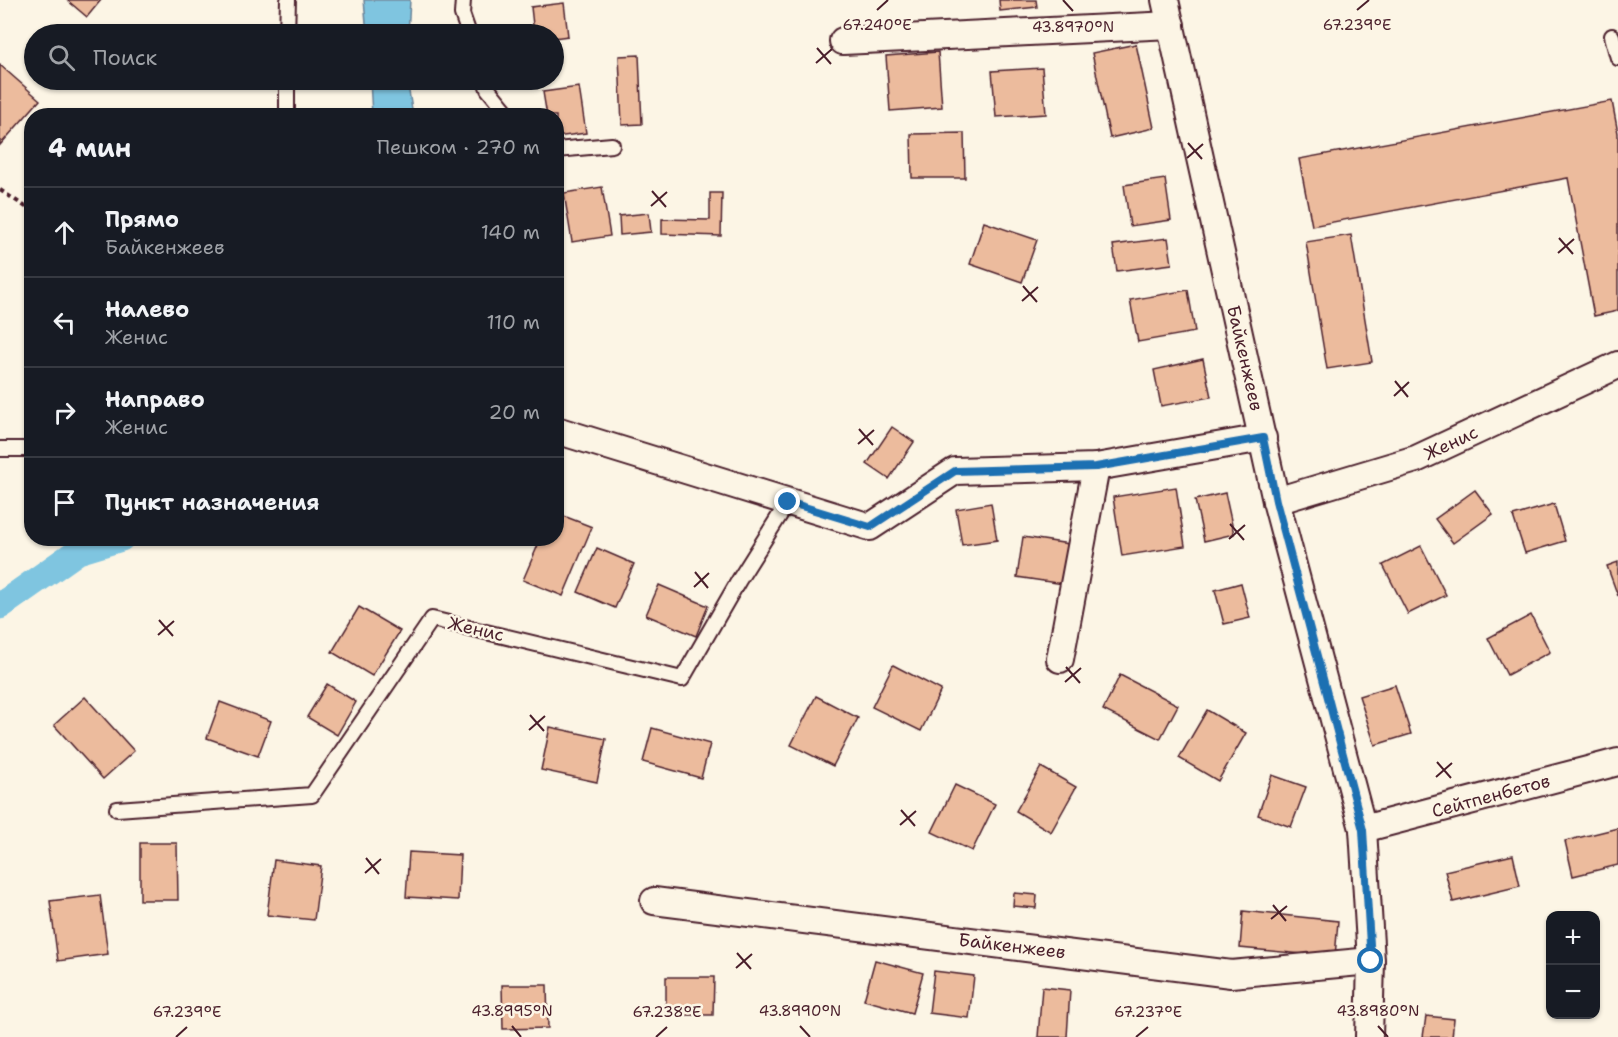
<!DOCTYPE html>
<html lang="ru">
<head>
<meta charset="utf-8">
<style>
	:root { --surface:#171b24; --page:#20242c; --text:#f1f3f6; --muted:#9ea1a6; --line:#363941 }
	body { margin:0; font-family:"Shantell Sans",sans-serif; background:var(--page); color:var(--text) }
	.controls { position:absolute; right:18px; bottom:18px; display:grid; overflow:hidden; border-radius:12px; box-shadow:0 2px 4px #0004 }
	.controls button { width:54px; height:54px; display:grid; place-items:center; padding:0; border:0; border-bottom:2px solid var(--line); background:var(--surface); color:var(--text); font:30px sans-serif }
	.stop { position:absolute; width:18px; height:18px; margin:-14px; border:4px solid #1f6fb2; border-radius:50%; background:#fff }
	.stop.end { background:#1f6fb2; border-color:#fff; box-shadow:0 2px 6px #0008 }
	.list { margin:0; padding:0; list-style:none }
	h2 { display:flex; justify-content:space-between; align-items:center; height:78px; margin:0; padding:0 24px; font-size:26px }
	h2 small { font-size:20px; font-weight:400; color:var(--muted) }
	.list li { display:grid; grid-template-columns:39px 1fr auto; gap:18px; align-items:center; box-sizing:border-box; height:90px; padding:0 24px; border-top:2px solid var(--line) }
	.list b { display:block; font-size:22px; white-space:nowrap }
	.list p { margin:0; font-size:20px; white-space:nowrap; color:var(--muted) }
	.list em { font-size:20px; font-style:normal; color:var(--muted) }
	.icon { flex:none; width:33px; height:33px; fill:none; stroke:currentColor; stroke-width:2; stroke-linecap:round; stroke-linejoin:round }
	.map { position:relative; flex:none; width:1618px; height:1037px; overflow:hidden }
	.search { position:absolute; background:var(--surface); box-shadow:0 2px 4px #0004; left:24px; top:24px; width:540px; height:66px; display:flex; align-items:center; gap:15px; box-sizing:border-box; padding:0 21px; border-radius:33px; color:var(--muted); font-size:22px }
	.panel { position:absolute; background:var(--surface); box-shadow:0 2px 4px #0004; left:24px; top:108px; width:540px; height:438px; border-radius:24px }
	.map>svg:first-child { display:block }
</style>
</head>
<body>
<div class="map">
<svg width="1618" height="1037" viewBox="0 0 1618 1037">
	<rect width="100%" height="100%" fill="#fcf5e5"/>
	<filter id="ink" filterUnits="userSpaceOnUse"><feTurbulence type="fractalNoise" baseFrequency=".0167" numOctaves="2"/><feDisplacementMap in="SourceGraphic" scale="12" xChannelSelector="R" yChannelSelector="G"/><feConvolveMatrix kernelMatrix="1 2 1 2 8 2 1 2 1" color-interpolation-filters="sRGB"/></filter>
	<g filter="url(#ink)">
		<g fill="#7fc5e0" stroke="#6a8398" stroke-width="1.5">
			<polygon points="364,0 410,0 408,34 367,34"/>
			<polygon points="370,80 407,80 413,115 372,115"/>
		</g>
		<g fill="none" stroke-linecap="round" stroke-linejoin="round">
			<polyline stroke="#7fc5e0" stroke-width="27" points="0,606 78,551 121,538"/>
		</g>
		<g fill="#ecbb9d" stroke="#4a1f2b" stroke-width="1.5">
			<polygon points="67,0 101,0 87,17"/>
			<polygon points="999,0 1036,0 1037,7 1000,11"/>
			<polygon points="564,3 568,36 554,38 554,34 534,34 531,7"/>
			<polygon points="1136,44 1154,128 1110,138 1092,53"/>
			<polygon points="938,52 942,107 890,111 886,56"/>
			<polygon points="639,55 642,124 622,125 619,56"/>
			<polygon points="0,65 40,100 0,145"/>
			<polygon points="1042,68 1046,114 996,117 992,71"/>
			<polygon points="579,87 586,133 556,137 556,116 547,116 543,92"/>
			<polygon points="1612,101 1618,133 1618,311 1594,316 1568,178 1312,226 1299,159"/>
			<polygon points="964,133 965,178 912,178 911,134"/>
			<polygon points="1165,179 1171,220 1130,226 1124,185"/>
			<polygon points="602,187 610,236 572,242 564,193"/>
			<polygon points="710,193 722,193 721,236 662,234 662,219 710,220"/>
			<polygon points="649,213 651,232 620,235 619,216"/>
			<polygon points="984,222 1037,240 1022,282 970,264"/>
			<polygon points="1351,235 1372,362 1327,369 1306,242"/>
			<polygon points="1168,238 1172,264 1117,271 1113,245"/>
			<polygon points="1188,290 1195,332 1138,342 1130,300"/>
			<polygon points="1203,359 1211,397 1161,406 1154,370"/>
			<polygon points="892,427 914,442 889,479 867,464"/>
			<polygon points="1176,487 1185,546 1122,556 1113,497"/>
			<polygon points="1475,490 1493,514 1453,543 1435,519"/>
			<polygon points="1225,493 1234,534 1204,541 1195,500"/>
			<polygon points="991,503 997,540 962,545 956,509"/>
			<polygon points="1554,504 1565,541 1525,553 1513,516"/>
			<polygon points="556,513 592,527 563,596 523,580 541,538 556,538"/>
			<polygon points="1023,537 1069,544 1063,584 1017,577"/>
			<polygon points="1421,546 1446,595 1408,614 1383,565"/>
			<polygon points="597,548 634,564 615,608 578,592"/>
			<polygon points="1618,562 1618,596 1607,566"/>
			<polygon points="1241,583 1250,618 1224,624 1215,590"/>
			<polygon points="659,585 708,606 696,636 646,615"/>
			<polygon points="359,607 400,631 372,676 332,652"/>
			<polygon points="1531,615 1550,652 1507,675 1488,638"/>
			<polygon points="893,665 941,690 921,731 872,707"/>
			<polygon points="1120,675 1178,705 1160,739 1103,710"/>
			<polygon points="327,684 356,702 337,735 307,717"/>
			<polygon points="1395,685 1411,734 1375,745 1359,696"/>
			<polygon points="816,696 858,718 833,766 791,745"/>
			<polygon points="85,697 134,751 103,779 54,725"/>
			<polygon points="220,702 271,721 258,756 207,738"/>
			<polygon points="1207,710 1246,733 1218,781 1179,758"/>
			<polygon points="550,727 606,739 597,782 541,770"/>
			<polygon points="652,728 710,744 701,778 643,762"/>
			<polygon points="1041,767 1076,787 1051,832 1016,811"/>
			<polygon points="1272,775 1306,787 1291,827 1258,815"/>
			<polygon points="955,785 995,804 972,851 932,832"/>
			<polygon points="1618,828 1618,865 1573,876 1565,841"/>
			<polygon points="140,843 177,843 178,900 140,900"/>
			<polygon points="409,852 460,855 458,900 406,897"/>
			<polygon points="1513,855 1520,886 1453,902 1445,871"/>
			<polygon points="274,860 321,866 314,920 267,915"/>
			<polygon points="1014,893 1037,895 1036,908 1013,906"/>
			<polygon points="100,895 108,954 58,961 50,901"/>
			<polygon points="1243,911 1338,921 1335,957 1240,948"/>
			<polygon points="875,960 923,973 912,1013 864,1000"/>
			<polygon points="934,971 974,976 969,1018 929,1013"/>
			<polygon points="666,977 714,977 713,1015 666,1015"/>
			<polygon points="502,985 547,985 548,1028 503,1029"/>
			<polygon points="1042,987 1070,990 1067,1037 1038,1037"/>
			<polygon points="1426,1016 1454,1019 1452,1037 1423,1037"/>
		</g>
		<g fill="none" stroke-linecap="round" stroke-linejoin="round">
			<g stroke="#4a1f2b" stroke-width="18">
				<g id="lane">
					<polyline points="463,0 462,14 469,34"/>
					<polyline points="287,34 288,0"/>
					<polyline points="1612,36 1618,58"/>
					<polyline points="287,80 287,116"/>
					<polyline points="485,80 488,89 510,116"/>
					<polyline points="556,150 612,145"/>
					<polyline points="0,449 32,449"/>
					<polyline points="117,809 312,795 432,619 682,679 739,580 788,502"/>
				</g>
			</g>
			<g stroke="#4a1f2b" stroke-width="30">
				<g id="street">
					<polyline points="1165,0 1276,501 1363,829 1371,961 1369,1037"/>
					<polyline points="843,41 1171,25"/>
					<polyline points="556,430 870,527 955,471 1096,467 1263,438"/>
					<polyline points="1276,501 1416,459 1618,365"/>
					<polyline points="1060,659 1096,467"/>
					<polyline points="1363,829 1618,762"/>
					<polyline points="654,901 1231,974 1371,961"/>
				</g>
			</g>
			<polyline stroke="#4a1f2b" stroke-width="4" stroke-dasharray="4.5 4.5" stroke-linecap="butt" points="0,190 32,211"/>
			<use href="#lane" stroke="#fcf5e5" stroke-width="14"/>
			<use href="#street" stroke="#fcf5e5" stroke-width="26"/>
		</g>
	</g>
	<g fill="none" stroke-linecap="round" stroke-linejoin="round" filter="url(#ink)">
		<polyline stroke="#1f6fb2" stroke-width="8" points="788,502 870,527 955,471 1096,467 1263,438 1276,501 1363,830 1371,961"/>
	</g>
	<path fill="none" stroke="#4a1f2b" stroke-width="2" d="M1063,0l10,11M877,10l11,-10M1357,10l12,-10M817,48l14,16M816,63l16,-14M1188,143l14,16M1187,158l16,-14M652,191l14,16M651,206l16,-14M1559,238l14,16M1558,253l16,-14M1023,286l14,16M1022,301l16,-14M1395,381l13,16M1394,396l15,-14M859,429l14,16M858,444l16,-14M1230,524l14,16M1229,539l16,-14M695,572l13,16M694,587l15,-14M159,620l14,16M158,635l16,-14M1066,667l14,16M1065,682l16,-14M530,715l14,16M529,730l16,-14M1437,762l14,16M1436,777l16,-14M901,810l14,16M900,825l16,-14M366,858l13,16M365,873l16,-14M1273,905l13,16M1271,919l16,-13M737,953l14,16M736,968l16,-14M512,1026l9,11M800,1026l10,11M1378,1026l10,11M176,1037l11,-10M656,1037l11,-10M1136,1037l12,-10"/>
	<g text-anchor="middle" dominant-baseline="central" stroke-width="5" stroke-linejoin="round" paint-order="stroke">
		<g font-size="18" fill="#4a1f2b" stroke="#fcf5e5">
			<text transform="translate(1245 358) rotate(77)">Байкенжеев</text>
			<text transform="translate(1451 443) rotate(-25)">Женис</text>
			<text transform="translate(476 629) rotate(13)">Женис</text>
			<text transform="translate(1491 796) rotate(-15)">Сейтпенбетов</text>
			<text transform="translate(1012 946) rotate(7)">Байкенжеев</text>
		</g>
	</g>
	<g font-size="15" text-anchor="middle" fill="#4a1f2b" stroke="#fcf5e5" stroke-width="5" stroke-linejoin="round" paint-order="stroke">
		<text x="877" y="30">67.240°E</text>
		<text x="1357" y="30">67.239°E</text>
		<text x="1073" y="32">43.8970°N</text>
		<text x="512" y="1016">43.8995°N</text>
		<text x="800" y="1016">43.8990°N</text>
		<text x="1378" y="1016">43.8980°N</text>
		<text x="187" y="1017">67.239°E</text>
		<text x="667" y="1017">67.238°E</text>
		<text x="1148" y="1017">67.237°E</text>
	</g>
</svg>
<div class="controls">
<button>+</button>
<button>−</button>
</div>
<div class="stop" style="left:1371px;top:961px"></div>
<div class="stop end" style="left:788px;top:502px"></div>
<div class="search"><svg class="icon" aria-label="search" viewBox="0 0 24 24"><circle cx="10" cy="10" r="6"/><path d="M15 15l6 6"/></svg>Поиск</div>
<section class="panel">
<h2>4 мин<small>Пешком · 270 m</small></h2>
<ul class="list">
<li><svg class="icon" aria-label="ahead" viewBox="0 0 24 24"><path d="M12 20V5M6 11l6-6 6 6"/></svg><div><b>Прямо</b><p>Байкенжеев</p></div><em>140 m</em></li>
<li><svg class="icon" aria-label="left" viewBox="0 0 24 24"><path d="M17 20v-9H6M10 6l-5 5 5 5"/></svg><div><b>Налево</b><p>Женис</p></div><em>110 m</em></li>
<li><svg class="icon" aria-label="right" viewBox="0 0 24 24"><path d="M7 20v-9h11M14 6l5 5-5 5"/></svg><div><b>Направо</b><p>Женис</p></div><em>20 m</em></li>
<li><svg class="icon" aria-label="arrive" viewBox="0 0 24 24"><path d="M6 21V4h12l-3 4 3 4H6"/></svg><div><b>Пункт назначения</b></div></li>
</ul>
</section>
</div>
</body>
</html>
